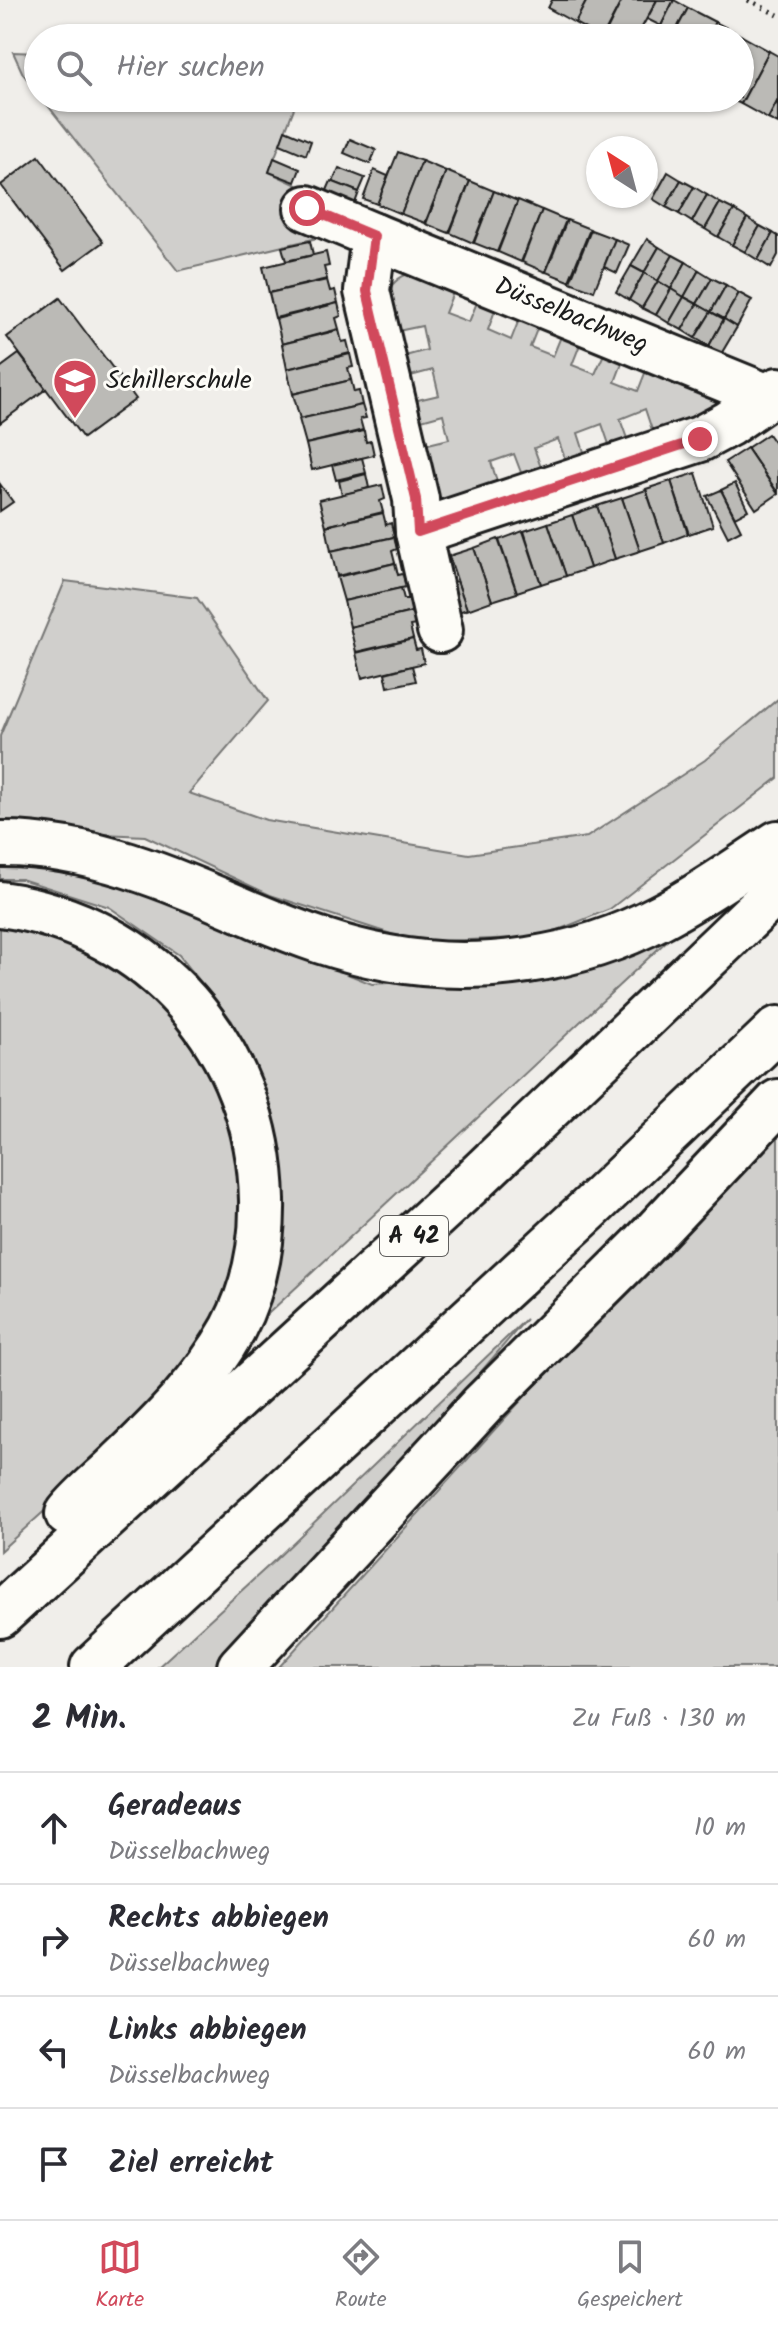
<!DOCTYPE html>
<html lang="de">
<head>
<meta charset="utf-8">
<style>
	:root { --surface:#fff; --page:#f7f7f7; --text:#2b2b33; --muted:#7c7c81; --line:#e1e1e2; --accent:#d1495b }
	body { margin:0; font-family:Kalam,sans-serif; background:var(--page); color:var(--text) }
	.compass { position:absolute; left:586px; top:136px; width:72px; height:72px; border-radius:50%; background:var(--surface); box-shadow:0 2px 6px #0004; rotate:324deg }
	.stop { position:absolute; width:24px; height:24px; margin:-18px; border:6px solid #d1495b; border-radius:50%; background:#fff }
	.stop.end { background:#d1495b; border-color:#fff; box-shadow:0 2px 8px #0008 }
	.list { margin:0; padding:0; list-style:none }
	h2 { display:flex; justify-content:space-between; align-items:center; height:104px; margin:0; padding:0 32px; font-size:34px }
	h2 small { font-size:26px; font-weight:400; color:var(--muted) }
	.list li { display:grid; grid-template-columns:52px 1fr auto; gap:24px; align-items:center; box-sizing:border-box; height:112px; padding:0 32px; border-top:2px solid var(--line) }
	.list b { display:block; font-size:30px; white-space:nowrap }
	.list p { margin:0; font-size:26px; white-space:nowrap; color:var(--muted) }
	.list em { font-size:26px; font-style:normal; color:var(--muted) }
	.icon { flex:none; width:44px; height:44px; fill:none; stroke:currentColor; stroke-width:2; stroke-linecap:round; stroke-linejoin:round }
	.map { position:relative; flex:none; width:778px; height:1667px; overflow:hidden }
	.search { position:absolute; background:var(--surface); box-shadow:0 2px 6px #0004; left:24px; right:24px; top:24px; height:88px; display:flex; align-items:center; gap:20px; box-sizing:border-box; padding:0 28px; border-radius:44px; color:var(--muted); font-size:30px }
	.sheet { height:552px; background:var(--surface) }
	nav { display:flex; justify-content:space-around; align-items:center; box-sizing:border-box; height:112px; border-top:2px solid var(--line); background:var(--surface); font-size:22px; color:var(--muted) }
	nav a { display:grid; justify-items:center; gap:4px }
	nav .on { color:var(--accent) }
	.map>svg:first-child { display:block }
</style>
</head>
<body>
<div class="map">
<svg width="778" height="1667" viewBox="0 0 778 1667">
	<rect width="100%" height="100%" fill="#f0eeea"/>
	<filter id="ink" filterUnits="userSpaceOnUse"><feTurbulence type="fractalNoise" baseFrequency=".0125" numOctaves="2"/><feDisplacementMap in="SourceGraphic" scale="16" xChannelSelector="R" yChannelSelector="G"/><feConvolveMatrix kernelMatrix="1 2 1 2 8 2 1 2 1" color-interpolation-filters="sRGB"/></filter>
	<g filter="url(#ink)">
		<g fill="#d0cfcc" stroke="#767674" stroke-width="2">
			<polygon points="13,52 38,53 38,92 23,74"/>
			<polygon points="42,98 298,98 269,172 297,185 284,216 330,235 178,271"/>
			<path d="M417,271l39,14 -11,28 24,9 11,-27 18,7 -10,28 23,10 11,-28 19,7 -11,28 23,9 11,-27 19,8 -11,28 23,9 13,-29 18,8 -11,29 23,9 11,-28 72,38 -3,10 -63,28 -10,-30 -25,10 10,28 -18,6 -10,-29 -24,9 9,28 -19,6 -10,-28 -24,9 10,28 -19,7 -11,-29 -23,8 9,29 -59,11 -7,-6 -14,-50 29,-7 -6,-25 -29,8 -5,-20 30,-7 -6,-25 -30,8 -5,-20 29,-8 -5,-24 -29,6 -7,-39c9,-13 15,-18 31,-22z"/>
			<polygon points="65,581 197,598 268,701 189,793 266,820 469,854 587,837 705,760 778,699 778,778 610,909 541,937 416,942 270,895 145,836 0,829 0,736"/>
			<polygon points="0,864 17,864 133,887 372,984 483,977 688,921 256,1325 266,1108 232,1021 179,955 109,907 21,879 0,879"/>
			<polygon points="0,925 40,930 100,956 169,1010 199,1052 230,1117 243,1179 237,1258 214,1324 177,1379 120,1443 0,1551"/>
			<polygon points="778,1122 778,1667 279,1667 725,1176"/>
			<polygon points="526,1319 294,1590 224,1667 158,1667 275,1560"/>
		</g>
		<g fill="#bbbab6" stroke="#1c1c1c" stroke-width="2">
			<polygon points="552,0 587,0 575,23 548,8"/>
			<polygon points="587,0 622,0 602,38 575,23"/>
			<polygon points="622,0 657,0 636,38 603,38"/>
			<polygon points="657,0 674,0 661,26 647,19"/>
			<polygon points="674,0 688,8 674,34 661,26"/>
			<polygon points="688,8 715,22 706,38 672,38"/>
			<polygon points="715,22 742,36 740,40 740,38 706,38"/>
			<rect x="404" y="24" width="28" height="14"/>
			<rect x="320" y="28" width="28" height="10"/>
			<polygon points="742,36 769,51 741,104 728,98 740,98 740,40"/>
			<polygon points="769,51 778,56 778,100 768,119 741,104"/>
			<polygon points="364,98 379,98 378,106 363,105"/>
			<polygon points="379,98 393,98 393,107 378,106"/>
			<polygon points="778,100 778,124 768,119"/>
			<polygon points="285,130 311,141 306,155 280,144"/>
			<polygon points="350,139 376,150 370,164 344,153"/>
			<polygon points="398,152 422,161 401,214 377,204"/>
			<polygon points="39,156 103,242 65,270 1,185"/>
			<polygon points="274,158 300,169 295,182 269,172"/>
			<polygon points="422,161 446,171 425,223 401,214"/>
			<polygon points="339,168 365,178 359,192 333,182"/>
			<polygon points="374,170 388,176 377,204 363,199"/>
			<polygon points="446,171 470,181 449,233 426,224"/>
			<polygon points="668,172 681,180 666,207 653,199"/>
			<polygon points="681,180 694,187 679,214 666,207"/>
			<polygon points="331,181 359,192 354,206 325,195"/>
			<polygon points="470,181 494,191 473,243 450,233"/>
			<polygon points="694,187 707,195 692,222 679,214"/>
			<polygon points="494,191 518,201 497,252 474,243"/>
			<polygon points="707,195 720,203 705,229 692,222"/>
			<polygon points="518,200 542,210 521,262 498,252"/>
			<polygon points="720,203 734,210 718,237 705,229"/>
			<polygon points="542,210 566,220 545,272 522,262"/>
			<polygon points="734,210 747,218 732,245 718,237"/>
			<polygon points="747,218 760,226 745,252 732,245"/>
			<polygon points="567,220 590,229 569,281 546,272"/>
			<polygon points="760,226 773,233 758,260 745,252"/>
			<polygon points="591,230 615,239 594,291 570,282"/>
			<polygon points="773,233 778,236 778,255 771,268 758,260"/>
			<polygon points="615,239 629,245 617,273 604,267"/>
			<polygon points="647,239 659,247 644,273 631,266"/>
			<polygon points="310,241 313,255 286,261 282,247"/>
			<polygon points="659,247 673,255 658,281 644,273"/>
			<polygon points="326,252 329,266 324,267 327,279 269,293 263,267"/>
			<polygon points="673,255 686,262 671,289 658,281"/>
			<polygon points="686,262 699,270 684,297 671,289"/>
			<polygon points="631,266 644,273 629,300 616,292"/>
			<polygon points="699,270 712,278 697,304 684,297"/>
			<polygon points="644,273 658,281 642,308 629,300"/>
			<polygon points="712,278 726,285 711,312 697,304"/>
			<polygon points="327,280 330,291 335,290 338,303 275,318 269,293"/>
			<polygon points="658,281 671,289 656,315 642,308"/>
			<polygon points="726,285 739,293 724,319 711,312"/>
			<polygon points="671,289 684,297 669,323 656,315"/>
			<polygon points="739,293 752,300 737,327 724,319"/>
			<polygon points="684,297 697,304 682,330 669,323"/>
			<polygon points="60,298 136,399 83,438 7,337"/>
			<polygon points="338,303 341,316 336,318 339,329 282,344 276,319"/>
			<polygon points="697,304 711,312 695,338 682,330"/>
			<polygon points="711,312 724,319 709,346 695,338"/>
			<polygon points="724,319 737,327 721,354 709,346"/>
			<polygon points="339,330 342,342 347,341 350,353 287,369 282,344"/>
			<polygon points="19,354 46,389 0,423 0,368"/>
			<polygon points="350,354 353,367 348,368 351,380 293,394 287,369"/>
			<polygon points="351,380 354,392 359,391 362,405 300,419 293,394"/>
			<polygon points="362,405 366,418 360,419 363,430 306,444 299,419"/>
			<polygon points="364,431 366,442 371,441 374,455 312,470 306,444"/>
			<polygon points="768,434 778,448 778,493 747,448"/>
			<polygon points="747,448 778,494 756,509 725,462"/>
			<polygon points="362,458 366,473 336,480 332,465"/>
			<polygon points="696,473 713,526 689,534 671,481"/>
			<polygon points="366,474 369,488 342,495 339,481"/>
			<polygon points="671,481 688,534 664,543 646,489"/>
			<polygon points="735,483 748,510 735,517 721,490"/>
			<polygon points="0,484 13,502 0,511"/>
			<polygon points="382,485 385,499 380,501 383,512 326,526 319,500"/>
			<polygon points="646,490 664,543 640,551 622,498"/>
			<polygon points="721,490 741,530 728,537 707,496"/>
			<polygon points="622,498 640,551 615,559 597,506"/>
			<polygon points="597,506 615,559 590,568 572,515"/>
			<polygon points="383,513 386,525 391,523 394,537 331,551 326,526"/>
			<polygon points="572,515 590,568 566,576 548,523"/>
			<polygon points="548,523 566,576 541,584 524,531"/>
			<polygon points="523,531 541,584 517,592 499,540"/>
			<polygon points="394,537 397,549 392,551 395,563 337,576 331,551"/>
			<polygon points="498,539 517,593 492,601 474,548"/>
			<polygon points="474,548 492,601 467,610 449,556"/>
			<polygon points="395,563 398,575 403,574 406,587 344,601 337,577"/>
			<polygon points="457,581 467,609 453,614 443,585"/>
			<polygon points="401,588 404,599 409,599 412,612 350,627 344,601"/>
			<polygon points="412,612 416,625 410,626 413,639 356,652 350,627"/>
			<polygon points="413,639 416,650 421,649 424,663 362,678 356,653"/>
			<polygon points="412,666 416,681 388,687 385,673"/>
		</g>
		<g fill="none" stroke-linecap="round" stroke-linejoin="round">
			<g stroke="#1c1c1c" stroke-width="50">
				<g id="minor">
					<polyline points="307,208 374,236"/>
					<polyline points="768,397 374,236 367,291 416,499 418,532 700,439 728,424 778,390"/>
					<polyline points="418,532 440,630"/>
				</g>
			</g>
			<g stroke="#1c1c1c" stroke-width="50">
				<g id="highway">
					<path d="M0,844c90,-1 175,37 256,72 43,18 86,34 132,42 90,17 192,2 272,-41 41,-21 79,-49 118,-74"/>
					<path d="M0,904c152,21 259,143 262,296 1,45 -8,89 -29,129 -29,52 -71,94 -113,134 -17,17 -38,33 -52,51"/>
					<polyline points="0,1615 472,1182 778,890"/>
					<polyline points="93,1667 588,1210 778,1029"/>
					<polyline points="240,1667 483,1404 641,1247 778,1102"/>
				</g>
			</g>
			<polyline stroke="#1c1c1c" stroke-width="5" stroke-dasharray="2 6" stroke-linecap="butt" points="748,0 778,15"/>
			<use href="#minor" stroke="#fdfcf7" stroke-width="44"/>
			<use href="#highway" stroke="#fdfcf7" stroke-width="44"/>
		</g>
	</g>
	<g fill="none" stroke-linecap="round" stroke-linejoin="round" filter="url(#ink)">
		<polyline stroke="#d1495b" stroke-width="10" points="307,208 374,236 367,291 416,499 418,532 700,439"/>
	</g>
	<defs>
		<g id="school-pin" transform="scale(2.3)"><path d="M0 17L-7.5 6A9.5 9.5 0 1 1 7.5 6Z" fill="#d1495b" stroke="#fdfcf7"/><path d="M0-5L7-2L0 1L-7-2ZM-4 1L0 2.5L4 1V4Q0 6-4 4Z" fill="#fff"/></g>
	</defs>
	<g fill-rule="evenodd">
		<use href="#school-pin" x="75" y="381"/>
	</g>
	<g text-anchor="middle" dominant-baseline="central" stroke-width="6" stroke-linejoin="round" paint-order="stroke">
		<rect fill="#fdfcf7" stroke="#605f5e" stroke-width="2" x="380" y="1216" width="68" height="40" rx="6"/>
		<g font-size="24" font-weight="bold" fill="#1c1c1c">
			<text x="414" y="1236">A 42</text>
		</g>
		<g font-size="26" fill="#1c1c1c" stroke="#fdfcf7">
			<text transform="translate(571 316) rotate(22)">Düsselbachweg</text>
		</g>
		<g font-size="26" fill="#1c1c1c" stroke="#fdfcf7" text-anchor="start">
			<text x="106" y="381">Schillerschule</text>
		</g>
	</g>
</svg>
<svg class="compass" viewBox="-18 -18 36 36"><path d="M0-13l5 13h-10z" fill="#e53935"/><path d="M0 13l5-13h-10z" fill="#7c7c81"/></svg>
<div class="stop" style="left:307px;top:208px"></div>
<div class="stop end" style="left:700px;top:439px"></div>
<div class="search"><svg class="icon" aria-label="search" viewBox="0 0 24 24"><circle cx="10" cy="10" r="6"/><path d="M15 15l6 6"/></svg>Hier suchen</div>
</div>
<section class="sheet">
<h2>2 Min.<small>Zu Fuß · 130 m</small></h2>
<ul class="list">
<li><svg class="icon" aria-label="ahead" viewBox="0 0 24 24"><path d="M12 20V5M6 11l6-6 6 6"/></svg><div><b>Geradeaus</b><p>Düsselbachweg</p></div><em>10 m</em></li>
<li><svg class="icon" aria-label="right" viewBox="0 0 24 24"><path d="M7 20v-9h11M14 6l5 5-5 5"/></svg><div><b>Rechts abbiegen</b><p>Düsselbachweg</p></div><em>60 m</em></li>
<li><svg class="icon" aria-label="left" viewBox="0 0 24 24"><path d="M17 20v-9H6M10 6l-5 5 5 5"/></svg><div><b>Links abbiegen</b><p>Düsselbachweg</p></div><em>60 m</em></li>
<li><svg class="icon" aria-label="arrive" viewBox="0 0 24 24"><path d="M6 21V4h12l-3 4 3 4H6"/></svg><div><b>Ziel erreicht</b></div></li>
</ul>
</section>
<nav>
<a class="on"><svg class="icon" aria-label="map" viewBox="0 0 24 24"><path d="M3 6l6-2 6 2 6-2v14l-6 2-6-2-6 2zM9 4v14M15 6v14"/></svg>Karte</a>
<a><svg class="icon" aria-label="directions" viewBox="0 0 24 24"><path d="M12 3l9 9-9 9-9-9zM9 14v-3h6M13 9l2 2-2 2"/></svg>Route</a>
<a><svg class="icon" aria-label="saved" viewBox="0 0 24 24"><path d="M7 4h10v16l-5-4-5 4z"/></svg>Gespeichert</a>
</nav>
</body>
</html>
